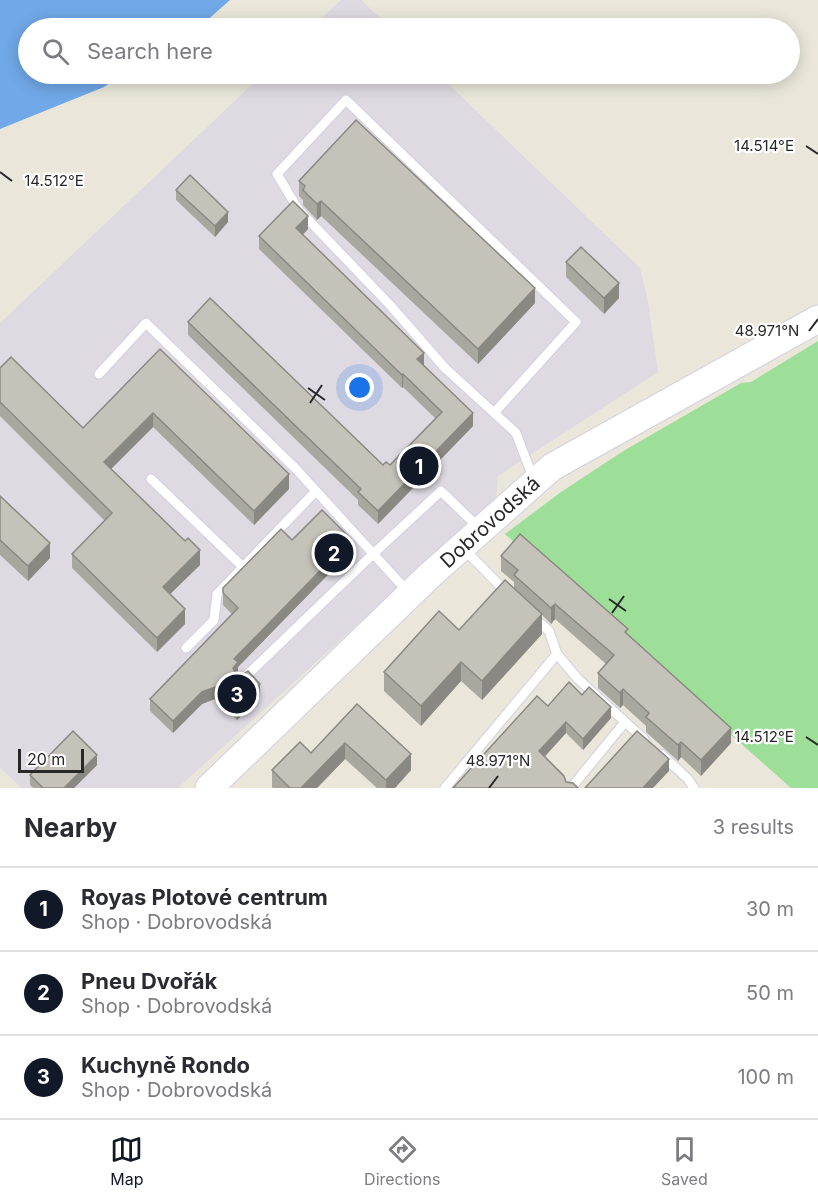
<!DOCTYPE html>
<html lang="en">
<head>
<meta charset="utf-8">
<style>
	:root { --surface:#fff; --page:#f7f7f7; --text:#2b2b33; --muted:#7c7c81; --line:#e1e1e2; --accent:#111827 }
	body { margin:0; font-family:Inter,sans-serif; background:var(--page); color:var(--text) }
	.scale { position:absolute; left:18px; bottom:15px; width:66px; box-sizing:border-box; padding-left:6px; border:3px solid #282828; border-top:0; font-size:16px; line-height:21px; white-space:nowrap; color:#282828; -webkit-text-stroke:4px #fff; paint-order:stroke }
	.you { position:absolute; left:360px; top:388px; width:21px; height:21px; margin:-15px; border:4px solid #fff; border-radius:50%; background:#1a73e8; box-shadow:0 0 0 9px #1a73e833 }
	.badge { display:grid; place-items:center; width:39px; height:39px; border-radius:50%; background:var(--accent); color:#fff; font-size:20px; font-weight:700 }
	.pin { position:absolute; translate:-50% -50%; border:3px solid #fff; box-shadow:0 2px 6px #0006 }
	.list { margin:0; padding:0; list-style:none }
	h2 { display:flex; justify-content:space-between; align-items:center; height:78px; margin:0; padding:0 24px; font-size:26px }
	h2 small { font-size:20px; font-weight:400; color:var(--muted) }
	.list li { display:grid; grid-template-columns:39px 1fr auto; gap:18px; align-items:center; box-sizing:border-box; height:84px; padding:0 24px; border-top:2px solid var(--line) }
	.list b { display:block; font-size:22px; white-space:nowrap }
	.list p { margin:0; font-size:20px; white-space:nowrap; color:var(--muted) }
	.list em { font-size:20px; font-style:normal; color:var(--muted) }
	.icon { flex:none; width:33px; height:33px; fill:none; stroke:currentColor; stroke-width:2; stroke-linecap:round; stroke-linejoin:round }
	.map { position:relative; flex:none; width:818px; height:788px; overflow:hidden }
	.search { position:absolute; background:var(--surface); box-shadow:0 3px 15px #0003; left:18px; right:18px; top:18px; height:66px; display:flex; align-items:center; gap:15px; box-sizing:border-box; padding:0 21px; border-radius:33px; color:var(--muted); font-size:22px }
	.sheet { height:330px; background:var(--surface) }
	nav { display:flex; justify-content:space-around; align-items:center; box-sizing:border-box; height:84px; border-top:2px solid var(--line); background:var(--surface); font-size:16px; color:var(--muted) }
	nav a { display:grid; justify-items:center; gap:3px }
	nav .on { color:var(--accent) }
	.map>svg:first-child { display:block }
</style>
</head>
<body>
<div class="map">
<svg width="818" height="788" viewBox="0 0 818 788">
	<rect width="100%" height="100%" fill="#eae7da"/>
	<g fill="#dfdae2">
		<polygon points="341,0 361,0 391,28 311,28"/>
		<polygon points="263,74 438,74 640,268 648,301 658,372 498,476 496,498 178,788 22,788 0,768 0,323"/>
	</g>
	<polygon fill="#9ddf98" points="818,341 818,788 791,788 505,534 561,492 625,450 741,383 751,382"/>
	<polygon fill="#70a8e8" points="0,0 230,0 205,22 195,28 28,28 28,74 123,74 104,87 0,129"/>
	<g fill="none" stroke-linecap="round" stroke-linejoin="round">
		<g stroke="#d1cfe0" stroke-width="11">
			<g id="lane">
				<polyline points="99,374 146,323 296,469 408,592"/>
				<polyline points="494,413 576,322 346,100 277,174 298,209 390,305 445,368 516,433 534,480"/>
				<polyline points="151,479 243,567"/>
				<polyline points="463,548 508,594"/>
				<polyline points="534,618 549,631 557,654 578,679 644,739"/>
				<polyline points="186,648 214,620 217,594 316,491"/>
				<polyline points="242,680 373,554 441,491 480,529"/>
				<polyline points="661,754 688,779 694,788"/>
				<polyline points="445,788 557,654"/>
				<polyline points="571,788 625,722"/>
			</g>
		</g>
		<g stroke="#d1cfe0" stroke-width="29">
			<polyline id="secondary" points="209,788 429,576 552,467 818,319"/>
		</g>
		<use href="#lane" stroke="#fff" stroke-width="9"/>
		<use href="#secondary" stroke="#fff" stroke-width="27"/>
	</g>
	<g fill="#a9a89f">
		<polygon points="299,181 535,303 478,364 321,216 317,220 303,205 303,200 299,196"/>
		<polygon points="176,190 228,222 215,237 176,200"/>
		<polygon points="308,229 303,235 424,366 473,426 378,524 358,505 358,500 188,335 188,322 383,465 390,465 436,419 403,387 402,388 259,249 259,236"/>
		<polygon points="566,262 619,298 604,314 566,277"/>
		<polygon points="160,349 289,489 254,525 153,427 111,469 200,565 170,594 185,624 157,652 72,568 72,554 105,521 0,416 0,368 83,428"/>
		<polygon points="0,496 50,558 28,581 0,555"/>
		<polygon points="292,540 351,551 238,667 237,674 260,696 237,720 215,699 202,704 173,733 150,711 150,699 232,614 223,605 223,593"/>
		<polygon points="501,556 628,634 731,743 701,776 681,757 678,761 646,732 646,726 623,705 620,708 598,688 598,673 606,664 555,619 551,624 542,615 542,634 482,700 461,681 421,726 384,691 384,672 459,630 514,589 514,582 501,571"/>
		<polygon points="582,695 611,718 583,750 566,733 544,757 566,782 453,788 548,706"/>
		<polygon points="357,704 411,770 395,788 377,788 345,759 317,788 273,788 272,787 272,770 311,753"/>
		<polygon points="97,765 74,788 33,788 30,785 30,775"/>
	</g>
	<g fill="#8a8882">
		<polygon points="321,201 321,216 317,220 317,204"/>
		<polygon points="228,212 228,222 215,237 215,226"/>
		<polygon points="308,216 308,229 296,241 296,228"/>
		<polygon points="619,283 619,298 604,314 604,298"/>
		<polygon points="535,288 535,303 478,364 478,349"/>
		<polygon points="424,353 424,366 417,359"/>
		<polygon points="403,374 403,387 402,388 402,375"/>
		<polygon points="153,413 153,427 104,476 104,462"/>
		<polygon points="473,413 473,426 378,524 378,511"/>
		<polygon points="289,474 289,489 254,525 254,511"/>
		<polygon points="351,539 351,551 238,667 238,674 233,680 234,659"/>
		<polygon points="50,543 50,558 28,581 28,566"/>
		<polygon points="200,550 200,565 163,601 163,587"/>
		<polygon points="555,604 555,619 551,624 551,608"/>
		<polygon points="185,609 185,624 157,652 157,638"/>
		<polygon points="542,614 542,634 482,700 482,681"/>
		<polygon points="461,662 461,681 421,726 421,706"/>
		<polygon points="260,684 260,696 237,720 237,708"/>
		<polygon points="215,687 215,699 202,704 173,733 173,721 202,692"/>
		<polygon points="623,689 623,705 620,708 620,693"/>
		<polygon points="611,707 611,718 583,750 583,739"/>
		<polygon points="566,722 566,733 539,763 539,751"/>
		<polygon points="731,728 731,743 701,776 701,760"/>
		<polygon points="681,742 681,757 678,761 678,745"/>
		<polygon points="345,743 345,759 317,788 301,788"/>
		<polygon points="411,754 411,770 395,788 386,788 386,780"/>
		<polygon points="97,755 97,765 74,788 64,788"/>
		<polygon points="669,759 669,771 653,788 643,788"/>
	</g>
	<g fill="#c5c3b9" stroke="#8a8882" stroke-width="1.5">
		<polygon points="356,120 535,288 478,349 321,201 317,204 303,190 305,186 299,181"/>
		<polygon points="190,175 228,212 215,226 176,190"/>
		<polygon points="293,201 308,216 296,228 424,353 417,359 473,413 378,511 358,492 361,489 188,322 210,298 383,465 386,462 390,465 442,412 403,374 402,375 259,236"/>
		<polygon points="581,247 619,283 604,298 566,262"/>
		<polygon points="160,349 289,474 254,511 153,413 104,462 185,541 188,538 200,550 163,587 185,609 157,638 72,554 112,513 0,402 0,368 11,357 83,428"/>
		<polygon points="0,496 50,543 28,566 0,540"/>
		<polygon points="322,510 351,539 234,659 238,662 233,668 236,674 242,675 248,671 260,684 237,708 215,687 202,692 173,721 150,699 238,608 223,593 223,588 281,529 292,540"/>
		<polygon points="520,534 628,629 625,632 731,728 701,760 681,742 678,745 646,717 649,713 623,689 620,693 598,673 614,655 555,604 551,608 514,575 518,570 501,556"/>
		<polygon points="505,580 542,614 482,681 461,662 421,706 384,672 439,611 459,630"/>
		<polygon points="569,682 582,695 589,687 611,707 583,739 566,722 539,751 564,776 566,782 573,783 578,788 453,788 537,696 548,706"/>
		<polygon points="357,704 411,754 386,780 345,743 301,788 290,788 272,770 300,742 311,753"/>
		<polygon points="73,731 97,755 64,788 43,788 30,775"/>
		<polygon points="637,731 669,759 643,788 585,788"/>
	</g>
	<path fill="none" stroke="#282828" stroke-width="2" d="M806,146l12,8M0,172l12,9M809,331l9,-12M308,388l17,12M310,403l12,-18M609,599l17,12M612,613l12,-17M806,737l12,8M489,788l9,-12"/>
	<g text-anchor="middle" dominant-baseline="central" stroke-width="4.5" stroke-linejoin="round" paint-order="stroke">
		<g font-size="20" fill="#282828" stroke="#fff">
			<text transform="translate(490 522) rotate(-42)">Dobrovodská</text>
		</g>
	</g>
	<g font-size="15" text-anchor="middle" fill="#282828" stroke="#fff" stroke-width="4.5" stroke-linejoin="round" paint-order="stroke">
		<text x="764" y="151">14.514°E</text>
		<text x="54" y="186">14.512°E</text>
		<text x="767" y="336">48.971°N</text>
		<text x="764" y="742">14.512°E</text>
		<text x="498" y="766">48.971°N</text>
	</g>
</svg>
<div class="scale">20 m</div>
<div class="you"></div>
<div class="pin badge" style="left:419px;top:466px">1</div>
<div class="pin badge" style="left:334px;top:553px">2</div>
<div class="pin badge" style="left:237px;top:694px">3</div>
<div class="search"><svg class="icon" aria-label="search" viewBox="0 0 24 24"><circle cx="10" cy="10" r="6"/><path d="M15 15l6 6"/></svg>Search here</div>
</div>
<section class="sheet">
<h2>Nearby<small>3 results</small></h2>
<ul class="list">
<li><span class="badge">1</span><div><b>Royas Plotové centrum</b><p>Shop · Dobrovodská</p></div><em>30 m</em></li>
<li><span class="badge">2</span><div><b>Pneu Dvořák</b><p>Shop · Dobrovodská</p></div><em>50 m</em></li>
<li><span class="badge">3</span><div><b>Kuchyně Rondo</b><p>Shop · Dobrovodská</p></div><em>100 m</em></li>
</ul>
</section>
<nav>
<a class="on"><svg class="icon" aria-label="map" viewBox="0 0 24 24"><path d="M3 6l6-2 6 2 6-2v14l-6 2-6-2-6 2zM9 4v14M15 6v14"/></svg>Map</a>
<a><svg class="icon" aria-label="directions" viewBox="0 0 24 24"><path d="M12 3l9 9-9 9-9-9zM9 14v-3h6M13 9l2 2-2 2"/></svg>Directions</a>
<a><svg class="icon" aria-label="saved" viewBox="0 0 24 24"><path d="M7 4h10v16l-5-4-5 4z"/></svg>Saved</a>
</nav>
</body>
</html>
